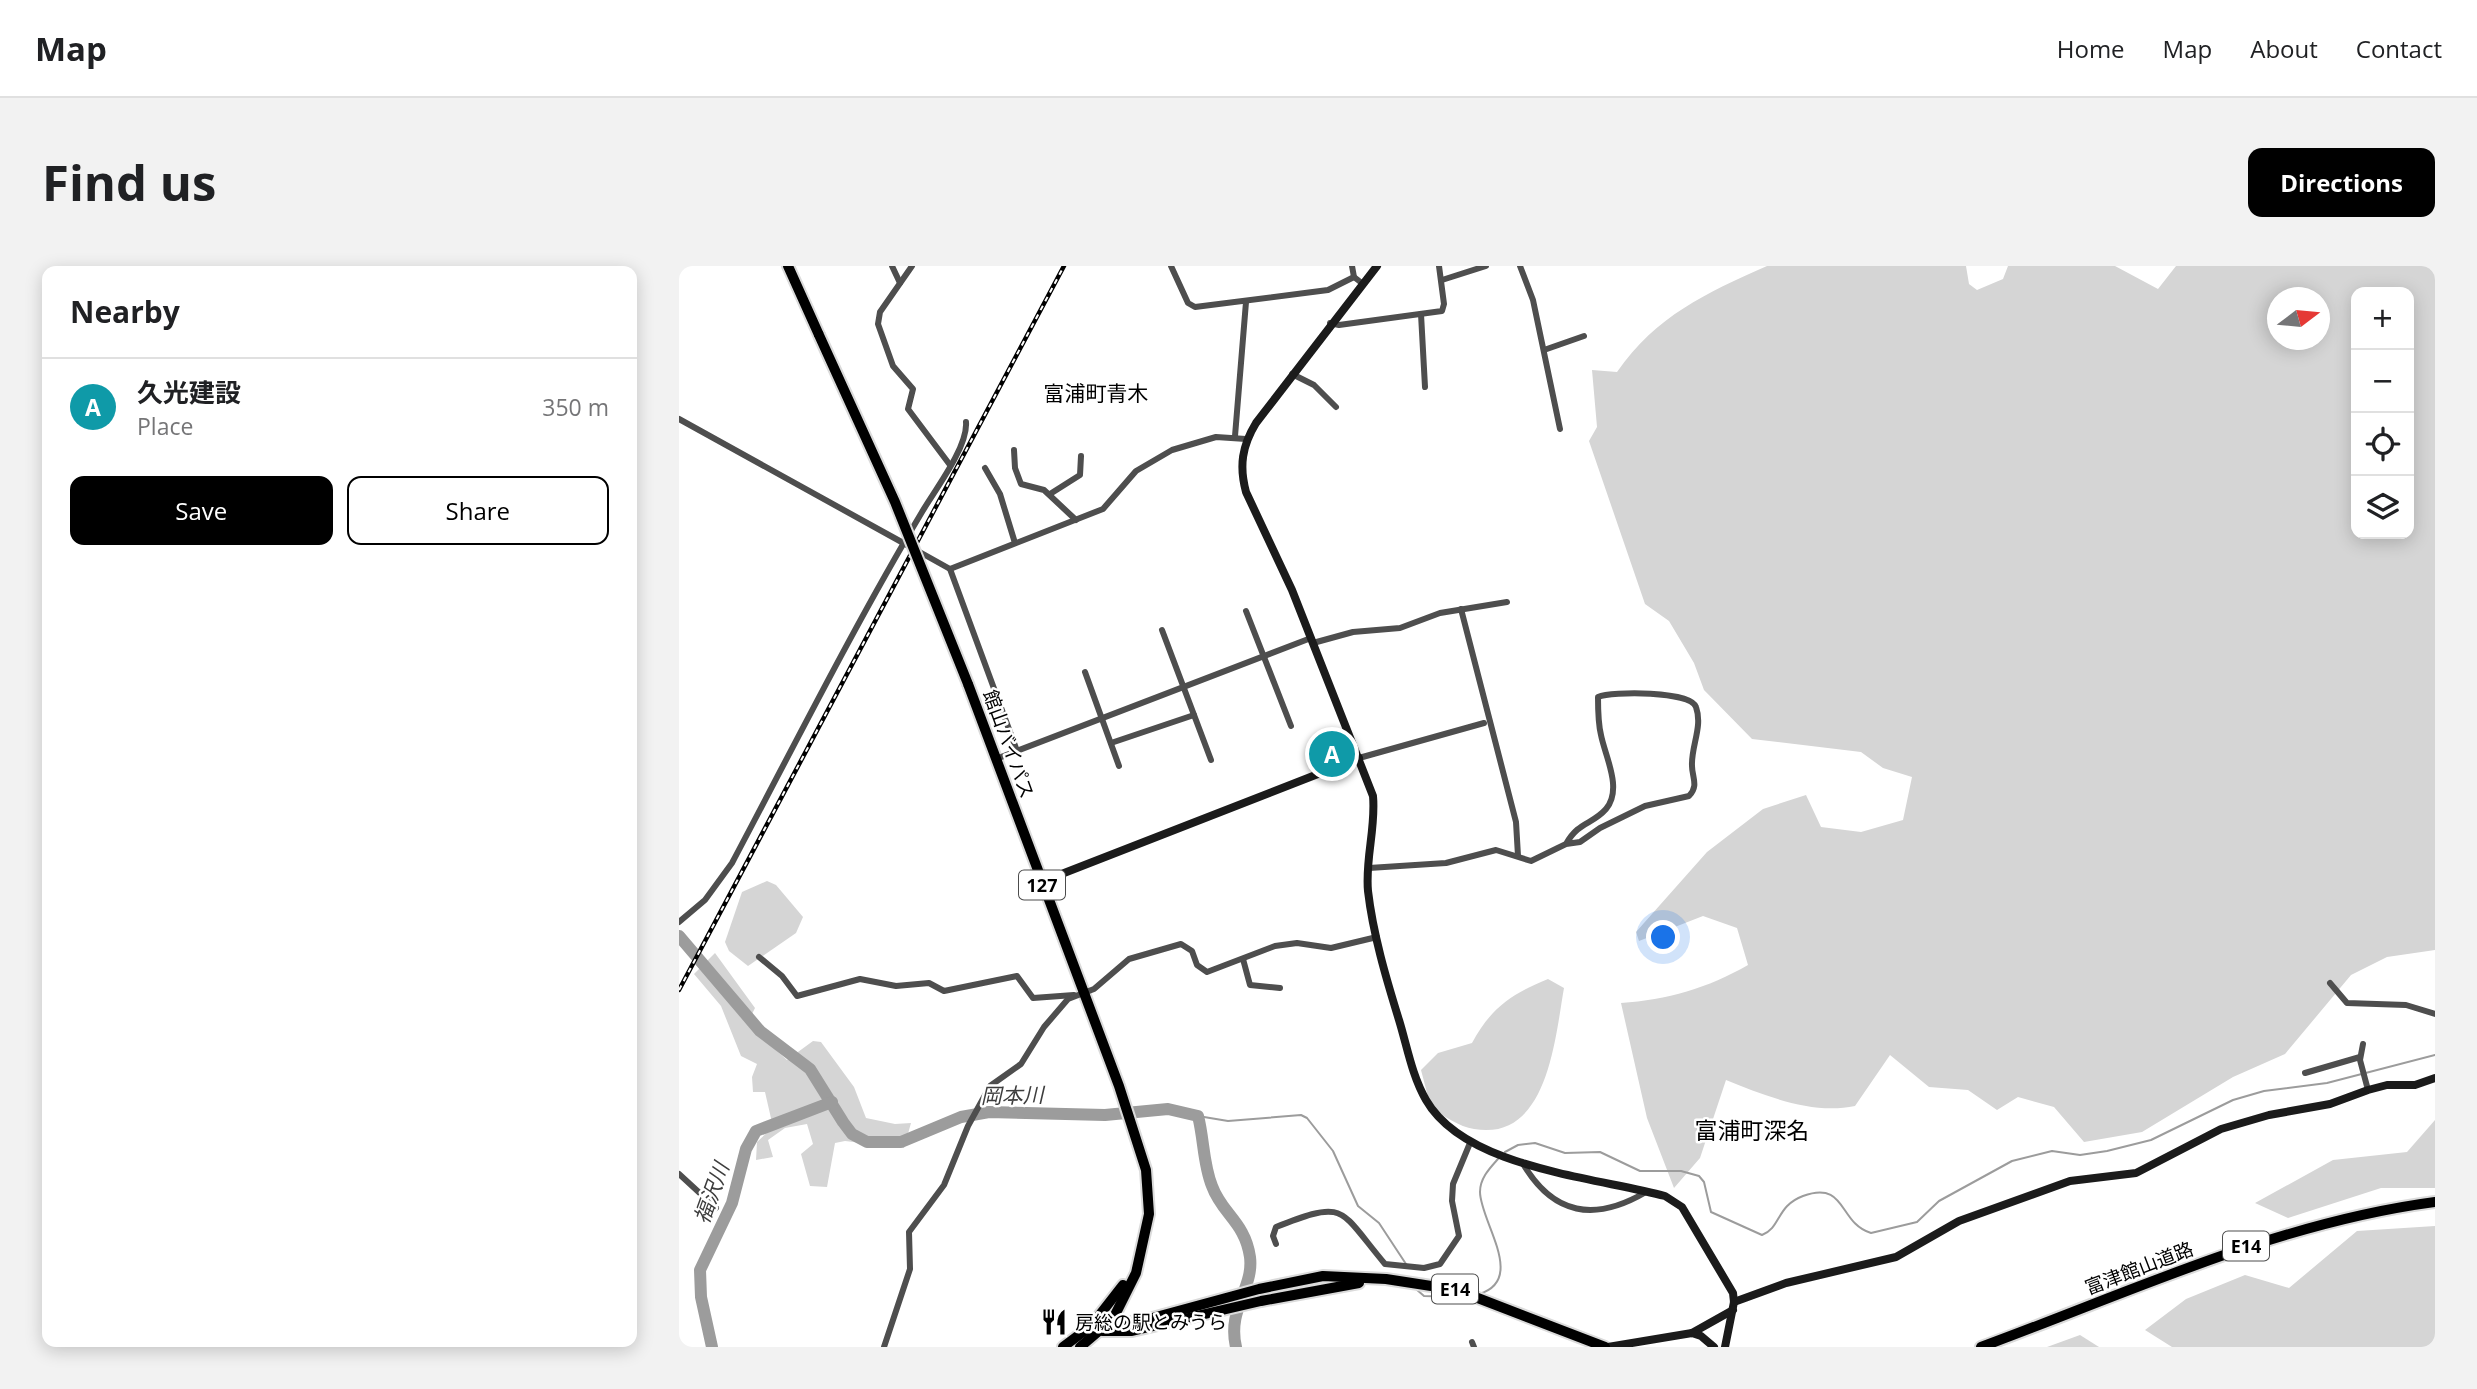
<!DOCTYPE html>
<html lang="en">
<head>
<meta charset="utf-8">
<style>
	:root { --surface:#fff; --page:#f2f2f2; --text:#202124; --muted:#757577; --line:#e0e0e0; --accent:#000 }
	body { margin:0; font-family:"Open Sans","Noto Sans JP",sans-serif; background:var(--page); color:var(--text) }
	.controls { position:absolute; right:21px; top:21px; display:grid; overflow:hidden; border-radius:14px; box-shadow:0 4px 18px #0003 }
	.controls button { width:63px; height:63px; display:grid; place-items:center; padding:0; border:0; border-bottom:2px solid var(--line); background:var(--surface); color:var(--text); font:35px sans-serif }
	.compass { position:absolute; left:1588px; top:21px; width:63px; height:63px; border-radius:50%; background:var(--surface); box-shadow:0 4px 18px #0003; rotate:74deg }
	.you { position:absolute; left:985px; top:672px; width:24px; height:24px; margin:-18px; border:5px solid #fff; border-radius:50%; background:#1a73e8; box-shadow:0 0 0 10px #1a73e833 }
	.badge { display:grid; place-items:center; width:46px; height:46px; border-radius:50%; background:var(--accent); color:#fff; font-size:23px; font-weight:700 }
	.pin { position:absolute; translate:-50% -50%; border:4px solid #fff; box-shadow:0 2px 7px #0006 }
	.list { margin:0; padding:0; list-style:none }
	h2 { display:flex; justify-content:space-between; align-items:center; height:91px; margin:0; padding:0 28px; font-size:30px }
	h2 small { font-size:23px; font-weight:400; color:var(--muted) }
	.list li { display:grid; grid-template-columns:46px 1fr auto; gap:21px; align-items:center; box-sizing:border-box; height:98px; padding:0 28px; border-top:2px solid var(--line) }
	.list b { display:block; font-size:26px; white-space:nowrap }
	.list p { margin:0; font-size:23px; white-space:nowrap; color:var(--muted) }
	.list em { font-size:23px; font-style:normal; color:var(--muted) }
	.actions { display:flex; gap:14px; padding:21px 28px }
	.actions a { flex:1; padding:16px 0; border:2px solid var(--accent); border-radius:14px; text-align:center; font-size:24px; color:var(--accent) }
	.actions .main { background:var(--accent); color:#fff }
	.icon { flex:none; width:38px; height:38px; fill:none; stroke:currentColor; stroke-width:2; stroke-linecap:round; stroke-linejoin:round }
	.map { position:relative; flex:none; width:1756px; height:1081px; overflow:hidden; border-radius:14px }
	header { display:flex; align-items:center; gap:42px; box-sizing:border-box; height:98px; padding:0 35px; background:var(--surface); border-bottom:2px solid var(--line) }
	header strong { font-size:33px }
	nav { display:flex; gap:38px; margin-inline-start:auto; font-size:24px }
	.intro { display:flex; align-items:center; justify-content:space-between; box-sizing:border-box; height:168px; padding:0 42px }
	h1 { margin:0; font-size:49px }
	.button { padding:18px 32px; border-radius:14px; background:var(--accent); color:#fff; font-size:24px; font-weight:700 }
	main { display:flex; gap:42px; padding:0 42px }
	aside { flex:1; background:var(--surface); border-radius:14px; box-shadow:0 4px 18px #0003 }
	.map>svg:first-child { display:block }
</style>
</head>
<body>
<header>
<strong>Map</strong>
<nav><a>Home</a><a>Map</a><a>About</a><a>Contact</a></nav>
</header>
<div class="intro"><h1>Find us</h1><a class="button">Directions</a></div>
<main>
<aside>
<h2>Nearby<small></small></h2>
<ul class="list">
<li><span class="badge" style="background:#0f9aa8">A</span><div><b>久光建設</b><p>Place</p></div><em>350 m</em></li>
</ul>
<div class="actions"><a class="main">Save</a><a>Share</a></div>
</aside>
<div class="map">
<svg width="1756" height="1081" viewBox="0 0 1756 1081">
	<rect width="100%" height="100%" fill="#fff"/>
	<g fill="#d5d5d5" fill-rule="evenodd">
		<path d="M1088,0h199l3,18 8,6 26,-11 5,-13h107l43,23 18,-23h259v684l-48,7 -36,18 -66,79 -52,23 -91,55 -58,10 -30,-35 -36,-10 -21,13 -29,-20 -39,-3 -39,-32 -35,51c-43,9 -89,-10 -129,-26l-26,78 -26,30 -27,-70 -26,-115c46,-3 87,-15 127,-38l-11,-37 -34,-12 -64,25 -3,-9 71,-80 56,-43 43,-14 15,32 40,5 42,-12 9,-43 -29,-9 -22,-16 -109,-13 -48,-49 -10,-27 -25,-42 -24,-17 -56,-163 8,-14 -5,-57 25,2c39,-56 89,-79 150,-106zM1677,26h53v242h-53zM1598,32h42v42h-42z"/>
		<polygon points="88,615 97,619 124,651 117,667 69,700 50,685 46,676 63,626"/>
		<polygon points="36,687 76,742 68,758 108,794 134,775 142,776 175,821 187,852 216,858 232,857 225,882 166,875 156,877 148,921 131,920 122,888 134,878 128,858 106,862 89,874 94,891 77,894 78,876 94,861 86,826 74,826 73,811 78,798 62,790 42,740 15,708"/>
		<path d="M869,713l16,9c-9,50 -16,154 -90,141 -15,-2 -29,-13 -43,-21l-10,-38 17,-17 34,-10c19,-35 39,-49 76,-64z"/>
		<polygon points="1756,854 1756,922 1702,922 1609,952 1576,937 1654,894 1728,886"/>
		<polygon points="1756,960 1756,1081 1493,1081 1466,1064 1507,1033 1566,1009 1610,1022 1678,965"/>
		<polygon points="1401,1069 1420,1081 1368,1081"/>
	</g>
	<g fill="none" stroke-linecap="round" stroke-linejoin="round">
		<g stroke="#9c9c9c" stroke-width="2">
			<polyline points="519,850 549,855 622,849 628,852 654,885 679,940 700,957 727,998"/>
			<path d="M826,886l13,-7 17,-2 30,10 35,-1 40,19h41l18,5 5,6 7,30 51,23c19,-7 14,-29 41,-39 44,-16 35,27 68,37l46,-11 22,-21 73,-40 40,-10 28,4 27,-4 44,-11 82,-40 31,-9 63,-8 108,-28"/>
			<polyline points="737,1023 745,1030 781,1031"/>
			<path d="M800,1028c48,-14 1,-73 1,-102 0,-14 10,-24 18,-33"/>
		</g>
		<g stroke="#9c9c9c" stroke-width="12">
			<path d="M0,670l81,95 50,38 33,53 9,12 15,8h34l60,-25 28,-5 116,3 63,-6 30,7c6,23 5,48 14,70 10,28 33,36 38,71 4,31 -23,52 -14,90"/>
			<polyline points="33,1081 22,1031 21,1004 53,937 67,883 77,865 153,836"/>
		</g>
		<g stroke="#dbdbdb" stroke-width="14">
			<g id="highway">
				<polyline points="109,0 140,69"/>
				<polyline points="289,418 440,820 467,904 470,948 457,1007 434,1053 401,1081"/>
				<polyline points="424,1065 420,1051 455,1057 580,1023 644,1010 707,1013 778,1024 926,1081"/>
				<polyline points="424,1065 453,1065 582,1035 680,1017"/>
				<polyline points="384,1081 412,1060 444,1019"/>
				<path d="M1302,1081c150,-55 295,-124 454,-145"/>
			</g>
		</g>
		<g stroke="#4e4e4e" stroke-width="6">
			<polyline points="213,0 221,17"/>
			<polyline points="233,0 201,46 199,58 214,100 234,123 229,143 271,199"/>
			<polyline points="492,0 509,37 516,41 649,24 675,11"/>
			<polyline points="673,0 675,11 684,18"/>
			<polyline points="841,0 854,34 881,163"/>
			<polyline points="763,14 807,0"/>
			<polyline points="742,48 746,121"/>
			<polyline points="651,57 660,59 763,45 765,38 760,0"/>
			<polyline points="865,84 905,70"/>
			<polyline points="613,108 635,119 657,141"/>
			<polyline points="0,153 228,279"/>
			<polyline points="556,170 567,36"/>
			<polyline points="335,184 336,202 342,218 365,224 397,254"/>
			<polyline points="306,202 321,228 336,277"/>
			<polyline points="371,228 401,209 402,190"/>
			<polyline points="237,284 271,303 338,485"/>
			<polyline points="271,303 424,243 457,205 493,184 537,171 567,173"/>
			<polyline points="782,343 837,556 839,590"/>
			<polyline points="567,345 612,460"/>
			<polyline points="483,364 532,494"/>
			<polyline points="634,377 674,366 721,362 761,347 828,336"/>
			<polyline points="406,406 440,500"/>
			<polyline points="432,477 515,449"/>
			<polyline points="680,492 805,457"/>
			<polyline points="317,493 632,372"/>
			<path d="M690,602l77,-5 50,-13 35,11 35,-17 14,-2 20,-14 45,-22 44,-10c10,-10 3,-19 3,-30 -1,-20 11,-39 4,-59 -5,-16 -84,-16 -98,-10 0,13 0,26 3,38 4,21 22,54 5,74 -14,16 -27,12 -40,35"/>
			<path d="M0,656l26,-22 27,-37c62,-117 122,-237 190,-351 13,-22 46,-65 44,-90"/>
			<polyline points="80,691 103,710 118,730 181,713 217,720 250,717 265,725 338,710 354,732 395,729"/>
			<polyline points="564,693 571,719 601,722"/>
			<polyline points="1651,717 1668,737 1727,739 1756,748"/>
			<polyline points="1684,778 1681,794 1689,824"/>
			<polyline points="1626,807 1681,791"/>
			<path d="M843,896c31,54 73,60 124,30"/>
			<polyline points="0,908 37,942"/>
			<path d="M597,978l-3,-8 3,-9c71,-28 62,-19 109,37l39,4 16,-4 19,-28 -7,-35 1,-17 17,-41"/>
			<polyline points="793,1076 795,1081"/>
			<polyline points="0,1080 1,1081"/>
			<polyline points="205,1081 231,1003 230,966 265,919 289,860 311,820 342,798 365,761 389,733 415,723 450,693 502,678 513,685 518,699 528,706 596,680 618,677 652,682 698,671"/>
		</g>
		<g stroke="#1b1b1b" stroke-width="8">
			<path d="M698,0l-121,157c-14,23 -17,43 -10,69l46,98 81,206c3,32 -8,63 -5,95 5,43 18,87 31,129 8,26 13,56 27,80 39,68 168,77 239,96l17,11 51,86 1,9 -9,45"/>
			<polyline points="362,616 680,492"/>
			<polyline points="1055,1036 1107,1017 1217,991 1280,955 1391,915 1457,907 1542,863 1590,849 1651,838 1689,824 1708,819 1736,819 1756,812"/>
			<polyline points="1013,1067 1054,1044"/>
			<polyline points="929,1081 1013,1067 1022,1070 1035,1081"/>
		</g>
		<use href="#highway" stroke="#000" stroke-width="10"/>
		<g stroke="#000" stroke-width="4.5">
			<polyline id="rail" points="0,724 385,0"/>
		</g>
		<use href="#rail" stroke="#fff" stroke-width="2" stroke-dasharray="5" stroke-linecap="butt"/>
		<g stroke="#dbdbdb" stroke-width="14" stroke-linecap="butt">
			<polyline id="highway-bridge" points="140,69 216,236 289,418"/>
		</g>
		<use href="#highway-bridge" stroke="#000" stroke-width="10"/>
	</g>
	<defs>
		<g id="restaurant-bare" transform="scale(2.1)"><path d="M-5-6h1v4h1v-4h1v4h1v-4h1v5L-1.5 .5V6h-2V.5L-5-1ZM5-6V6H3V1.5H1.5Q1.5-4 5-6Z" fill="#000" stroke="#fff" stroke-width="2.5" paint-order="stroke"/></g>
	</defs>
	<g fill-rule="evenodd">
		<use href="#restaurant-bare" x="375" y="1056"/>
	</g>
	<g text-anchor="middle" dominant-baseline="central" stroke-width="5" stroke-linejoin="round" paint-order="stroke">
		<g fill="#fff" stroke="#4c4c4c" stroke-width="2">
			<rect x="340" y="604.5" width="46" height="29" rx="5"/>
			<rect x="1544" y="965.5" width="46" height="29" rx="5"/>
			<rect x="753" y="1008.5" width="46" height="29" rx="5"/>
		</g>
		<g font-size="18" font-weight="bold" fill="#000">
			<text x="363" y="619">127</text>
			<text x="1567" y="980">E14</text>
			<text x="776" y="1023">E14</text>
		</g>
		<g font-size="19" fill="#000" stroke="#fff">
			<text transform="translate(330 478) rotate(70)">館山バイパス</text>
			<text transform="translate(1460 1002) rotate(-21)">富津館山道路</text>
		</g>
		<g font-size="19" fill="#000" stroke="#fff" text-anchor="start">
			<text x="396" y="1056">房総の駅とみうら</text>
		</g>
		<g font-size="21" fill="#000" stroke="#fff">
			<text x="417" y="127">富浦町青木</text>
		</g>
		<g font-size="21" font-style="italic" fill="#3d3d3d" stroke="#fff">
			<text transform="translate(333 829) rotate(-1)">岡本川</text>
			<text transform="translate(32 927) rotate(-70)">福沢川</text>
		</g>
		<g font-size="23" fill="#000" stroke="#fff">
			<text x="1073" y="864">富浦町深名</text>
		</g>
	</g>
</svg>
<div class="controls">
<button>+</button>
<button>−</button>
<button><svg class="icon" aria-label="locate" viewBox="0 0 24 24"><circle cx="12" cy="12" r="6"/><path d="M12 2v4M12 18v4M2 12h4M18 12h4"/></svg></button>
<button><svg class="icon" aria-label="layers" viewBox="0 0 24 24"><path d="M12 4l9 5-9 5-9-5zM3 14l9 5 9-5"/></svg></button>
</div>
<svg class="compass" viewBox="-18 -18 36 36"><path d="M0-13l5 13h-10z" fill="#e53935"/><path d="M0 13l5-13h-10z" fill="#757577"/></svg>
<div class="you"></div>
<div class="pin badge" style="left:653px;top:488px;background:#0f9aa8">A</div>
</div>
</main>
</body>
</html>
